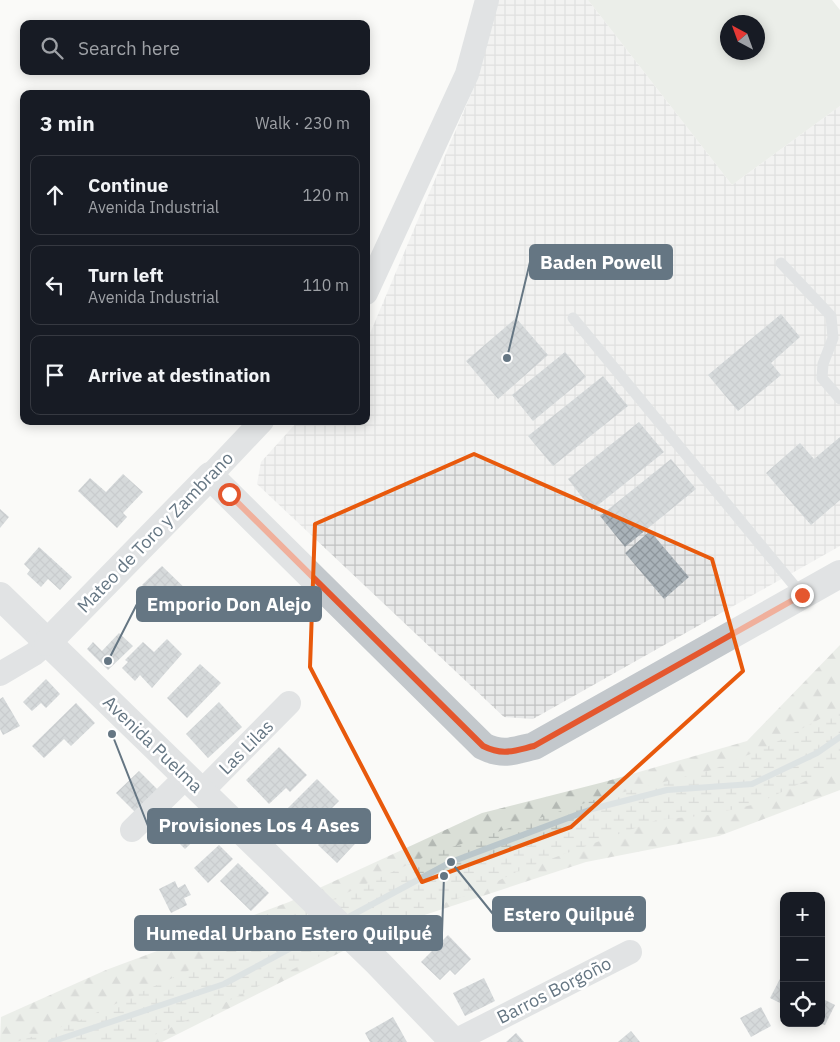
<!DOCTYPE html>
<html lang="en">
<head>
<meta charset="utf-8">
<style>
	:root { --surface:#171b24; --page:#242831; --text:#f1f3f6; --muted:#9ea1a6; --line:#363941 }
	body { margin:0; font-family:"IBM Plex Sans",sans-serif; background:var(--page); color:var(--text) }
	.controls { position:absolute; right:15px; bottom:15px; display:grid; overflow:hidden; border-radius:10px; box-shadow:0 2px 12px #0003 }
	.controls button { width:45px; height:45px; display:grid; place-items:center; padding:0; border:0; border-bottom:1px solid var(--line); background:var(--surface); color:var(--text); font:25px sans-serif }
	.compass { position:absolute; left:720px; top:15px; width:45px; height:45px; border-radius:50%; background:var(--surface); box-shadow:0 2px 12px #0003; rotate:319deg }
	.stop { position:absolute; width:15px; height:15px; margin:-11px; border:4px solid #e4572e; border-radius:50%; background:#fff }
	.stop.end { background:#e4572e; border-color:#fff; box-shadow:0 1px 5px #0008 }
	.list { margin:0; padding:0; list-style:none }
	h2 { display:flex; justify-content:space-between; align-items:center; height:65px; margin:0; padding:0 20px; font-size:21px }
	h2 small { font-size:16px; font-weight:400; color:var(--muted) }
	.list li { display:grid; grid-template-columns:32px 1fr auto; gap:15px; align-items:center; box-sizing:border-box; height:80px; margin:0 10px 10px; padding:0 10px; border:1px solid var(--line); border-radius:10px }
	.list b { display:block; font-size:19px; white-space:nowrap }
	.list p { margin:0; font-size:16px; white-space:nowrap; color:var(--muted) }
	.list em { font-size:16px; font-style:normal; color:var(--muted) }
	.icon { flex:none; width:28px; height:28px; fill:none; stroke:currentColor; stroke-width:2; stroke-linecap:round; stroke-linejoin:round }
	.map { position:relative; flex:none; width:840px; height:1042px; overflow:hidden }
	.search { position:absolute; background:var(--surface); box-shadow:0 2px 12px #0003; left:20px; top:20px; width:350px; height:55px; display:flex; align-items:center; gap:12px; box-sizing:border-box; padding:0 18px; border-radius:10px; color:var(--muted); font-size:19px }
	.panel { position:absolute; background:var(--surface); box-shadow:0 2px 12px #0003; left:20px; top:90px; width:350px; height:335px; border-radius:10px }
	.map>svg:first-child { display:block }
</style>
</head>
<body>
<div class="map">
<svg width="840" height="1042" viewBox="0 0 840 1042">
	<defs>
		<pattern id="industrial-grid" width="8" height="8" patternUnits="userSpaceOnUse" patternTransform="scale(1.25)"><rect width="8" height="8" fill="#e8e9e9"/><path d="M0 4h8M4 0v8" fill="none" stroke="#c0c1c2"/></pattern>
		<pattern id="forest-firs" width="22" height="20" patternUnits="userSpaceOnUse" patternTransform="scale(1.25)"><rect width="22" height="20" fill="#dadfd7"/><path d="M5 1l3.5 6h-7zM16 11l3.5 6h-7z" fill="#b4b9b4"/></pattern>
		<pattern id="wetland-marsh" width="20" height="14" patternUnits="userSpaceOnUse" patternTransform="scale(1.25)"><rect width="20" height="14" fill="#dadfd7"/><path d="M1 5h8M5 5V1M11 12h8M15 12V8" fill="none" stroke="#b4b9b4"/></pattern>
		<pattern id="building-cross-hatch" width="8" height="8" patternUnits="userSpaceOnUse" patternTransform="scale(1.25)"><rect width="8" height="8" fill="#aab3b9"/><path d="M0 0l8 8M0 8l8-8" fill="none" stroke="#8e969c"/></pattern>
	</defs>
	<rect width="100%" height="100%" fill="#fafaf8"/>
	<polygon fill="url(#industrial-grid)" points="499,0 588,0 732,185 840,106 840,546 533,719 504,717 257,484 261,462 298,421 366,421 366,343 474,87"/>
	<path fill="#dadfd7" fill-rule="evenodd" d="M588,0h244l8,10v96l-108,79zM728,22h30v30h-30z"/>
	<polygon fill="url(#forest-firs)" points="840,645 840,790 719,836 586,862 397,924 162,1042 0,1042 1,1017 106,970 289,902 482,813 604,782 747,741"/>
	<polygon fill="url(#wetland-marsh)" points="840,706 840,759 816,776 756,804 709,815 657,820 518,871 474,893 421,911 334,949 218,1006 139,1042 16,1042 76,1022 192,969 288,920 431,854 600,798 712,770 767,747 833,712"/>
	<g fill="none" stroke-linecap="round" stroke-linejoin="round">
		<g stroke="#bbc7cb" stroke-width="6">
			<polyline points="343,920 451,862 592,809 667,790 752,784 817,753 840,737"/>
			<polyline points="51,1042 224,984 332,926"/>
		</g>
	</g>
	<g fill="url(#building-cross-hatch)">
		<polygon points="781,314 800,337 771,363 781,375 738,411 708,375"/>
		<polygon points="516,318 548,355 498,399 466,361"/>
		<polygon points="565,352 586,377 533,421 512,395"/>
		<polygon points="603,376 628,406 553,466 528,436"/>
		<polygon points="639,422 664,452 592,510 568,479"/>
		<polygon points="840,437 840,500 811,525 766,473 800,443 814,459"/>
		<polygon points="671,459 696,489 625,547 600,516"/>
		<polygon points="123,474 143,492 123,513 127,517 117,528 78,491 90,478 106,492"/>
		<polygon points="0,509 9,517 0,528"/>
		<polygon points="650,531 689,577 664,599 625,553"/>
		<polygon points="39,547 72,577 60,590 48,579 41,587 27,574 30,570 24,564"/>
		<polygon points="162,566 191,594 172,614 142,585"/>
		<polygon points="119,633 133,646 108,670 87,649 93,642 102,651"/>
		<polygon points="167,639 182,654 152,688 140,675 135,681 122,668 128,662 125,660 143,642 154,652"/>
		<polygon points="200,664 221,683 187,718 167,698"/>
		<polygon points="46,679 60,694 46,708 41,703 32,711 23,702"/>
		<polygon points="3,697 20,726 3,735 0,729 0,699"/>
		<polygon points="219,702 242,727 208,758 186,734"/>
		<polygon points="76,703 95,723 71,746 64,739 44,758 32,746"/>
		<polygon points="279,747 307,775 290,792 286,788 269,804 246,780"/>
		<polygon points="139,771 159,791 136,813 116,793"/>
		<polygon points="317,779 339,801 309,831 287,809"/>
		<polygon points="185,812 204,831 185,849 166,830"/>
		<polygon points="349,813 367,831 337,863 318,845"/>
		<polygon points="219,845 233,859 208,883 194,868"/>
		<polygon points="238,863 269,893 251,911 220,881"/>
		<polygon points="175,881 178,888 185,884 191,895 184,898 187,905 171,913 159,889"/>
		<polygon points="448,935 471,959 455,975 450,970 440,980 421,962"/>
		<polygon points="781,977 784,979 784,1005 770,998"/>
		<polygon points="484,978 495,1001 465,1016 453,993"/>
		<polygon points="821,998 835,1005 825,1025 821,1024"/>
		<polygon points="761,1007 771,1026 751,1037 740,1018"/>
		<polygon points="393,1017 407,1042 370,1042 365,1033"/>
		<polygon points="631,1031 640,1042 618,1042"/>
		<polygon points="516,1033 524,1042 506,1042"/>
	</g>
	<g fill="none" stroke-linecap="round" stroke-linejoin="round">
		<g stroke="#c3c8cc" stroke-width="11">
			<polyline points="781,263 831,316 833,338 823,364 822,378 840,399"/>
			<polyline points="573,318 802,595"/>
		</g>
		<g stroke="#c3c8cc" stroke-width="24">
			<polyline points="366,293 467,74 487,0"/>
			<polyline points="210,476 262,421"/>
			<polyline points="0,674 34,654 48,642"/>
			<polyline points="202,791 289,703"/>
			<polyline points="132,830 186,777"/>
			<polyline points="453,1042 630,952"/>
		</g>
		<g stroke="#c3c8cc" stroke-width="28">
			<polyline points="0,596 378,963 454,1042"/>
			<path d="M48,642l162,-166 273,270c20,10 30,5 51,0l306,-172"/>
		</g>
	</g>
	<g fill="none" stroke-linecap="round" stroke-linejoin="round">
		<path stroke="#e4572e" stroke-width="6" d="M229,494l254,252c20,10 30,5 51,0l268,-151"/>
	</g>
	<path d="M0 0H840V1042H0ZM474,454l238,105 31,112 -172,156 -149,55 -112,-215 5,-143z" fill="#fafaf8" fill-opacity=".55" fill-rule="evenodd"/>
	<path fill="none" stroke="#e8590c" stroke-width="4" stroke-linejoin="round" d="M474,454l238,105 31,112 -172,156 -149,55 -112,-215 5,-143z"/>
	<g text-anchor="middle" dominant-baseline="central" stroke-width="5" stroke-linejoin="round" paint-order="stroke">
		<g font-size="18" fill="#657683" stroke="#fff">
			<text transform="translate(155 532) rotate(-46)">Mateo de Toro y Zambrano</text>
			<text transform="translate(153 744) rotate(44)">Avenida Puelma</text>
			<text transform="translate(246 747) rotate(-45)">Las Lilas</text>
			<text transform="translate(554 990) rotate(-27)">Barros Borgoño</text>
		</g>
	</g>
	<path fill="none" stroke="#657683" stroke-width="2" d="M507 358L530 262M108 661L137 604M112 734L148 826M451 862L493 914M444 876L442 933"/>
	<g fill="#657683" stroke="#fff" stroke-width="2">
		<circle cx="507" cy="358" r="5"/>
		<circle cx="108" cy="661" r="5"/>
		<circle cx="112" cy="734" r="5"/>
		<circle cx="451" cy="862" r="5"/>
		<circle cx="444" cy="876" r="5"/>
	</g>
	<g fill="#657683" stroke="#657683" stroke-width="2">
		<rect x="530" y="245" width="142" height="34" rx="5"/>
		<rect x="137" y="587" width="184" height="34" rx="5"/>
		<rect x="148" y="809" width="222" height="34" rx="5"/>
		<rect x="493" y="897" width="152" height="34" rx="5"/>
		<rect x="135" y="916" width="307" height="34" rx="5"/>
	</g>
	<g font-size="19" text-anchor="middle" font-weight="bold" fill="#fff">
		<text x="601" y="269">Baden Powell</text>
		<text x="229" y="611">Emporio Don Alejo</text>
		<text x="259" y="832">Provisiones Los 4 Ases</text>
		<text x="569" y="921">Estero Quilpué</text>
		<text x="289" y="940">Humedal Urbano Estero Quilpué</text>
	</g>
</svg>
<div class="controls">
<button>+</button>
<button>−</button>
<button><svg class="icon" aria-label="locate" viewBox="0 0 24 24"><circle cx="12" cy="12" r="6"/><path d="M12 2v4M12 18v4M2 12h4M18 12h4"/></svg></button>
</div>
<svg class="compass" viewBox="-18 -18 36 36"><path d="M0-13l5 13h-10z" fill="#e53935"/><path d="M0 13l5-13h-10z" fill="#9ea1a6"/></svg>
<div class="stop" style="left:229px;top:494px"></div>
<div class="stop end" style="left:802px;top:595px"></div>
<div class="search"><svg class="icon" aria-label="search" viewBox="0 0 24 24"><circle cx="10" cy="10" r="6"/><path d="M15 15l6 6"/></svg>Search here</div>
<section class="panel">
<h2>3 min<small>Walk · 230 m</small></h2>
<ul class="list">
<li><svg class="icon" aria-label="ahead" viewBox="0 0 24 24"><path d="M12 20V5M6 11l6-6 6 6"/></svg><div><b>Continue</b><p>Avenida Industrial</p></div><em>120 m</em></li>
<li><svg class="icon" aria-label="left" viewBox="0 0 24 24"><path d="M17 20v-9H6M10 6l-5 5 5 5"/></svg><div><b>Turn left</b><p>Avenida Industrial</p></div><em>110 m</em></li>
<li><svg class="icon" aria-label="arrive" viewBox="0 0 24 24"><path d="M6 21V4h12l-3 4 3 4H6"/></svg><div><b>Arrive at destination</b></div></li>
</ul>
</section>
</div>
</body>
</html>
